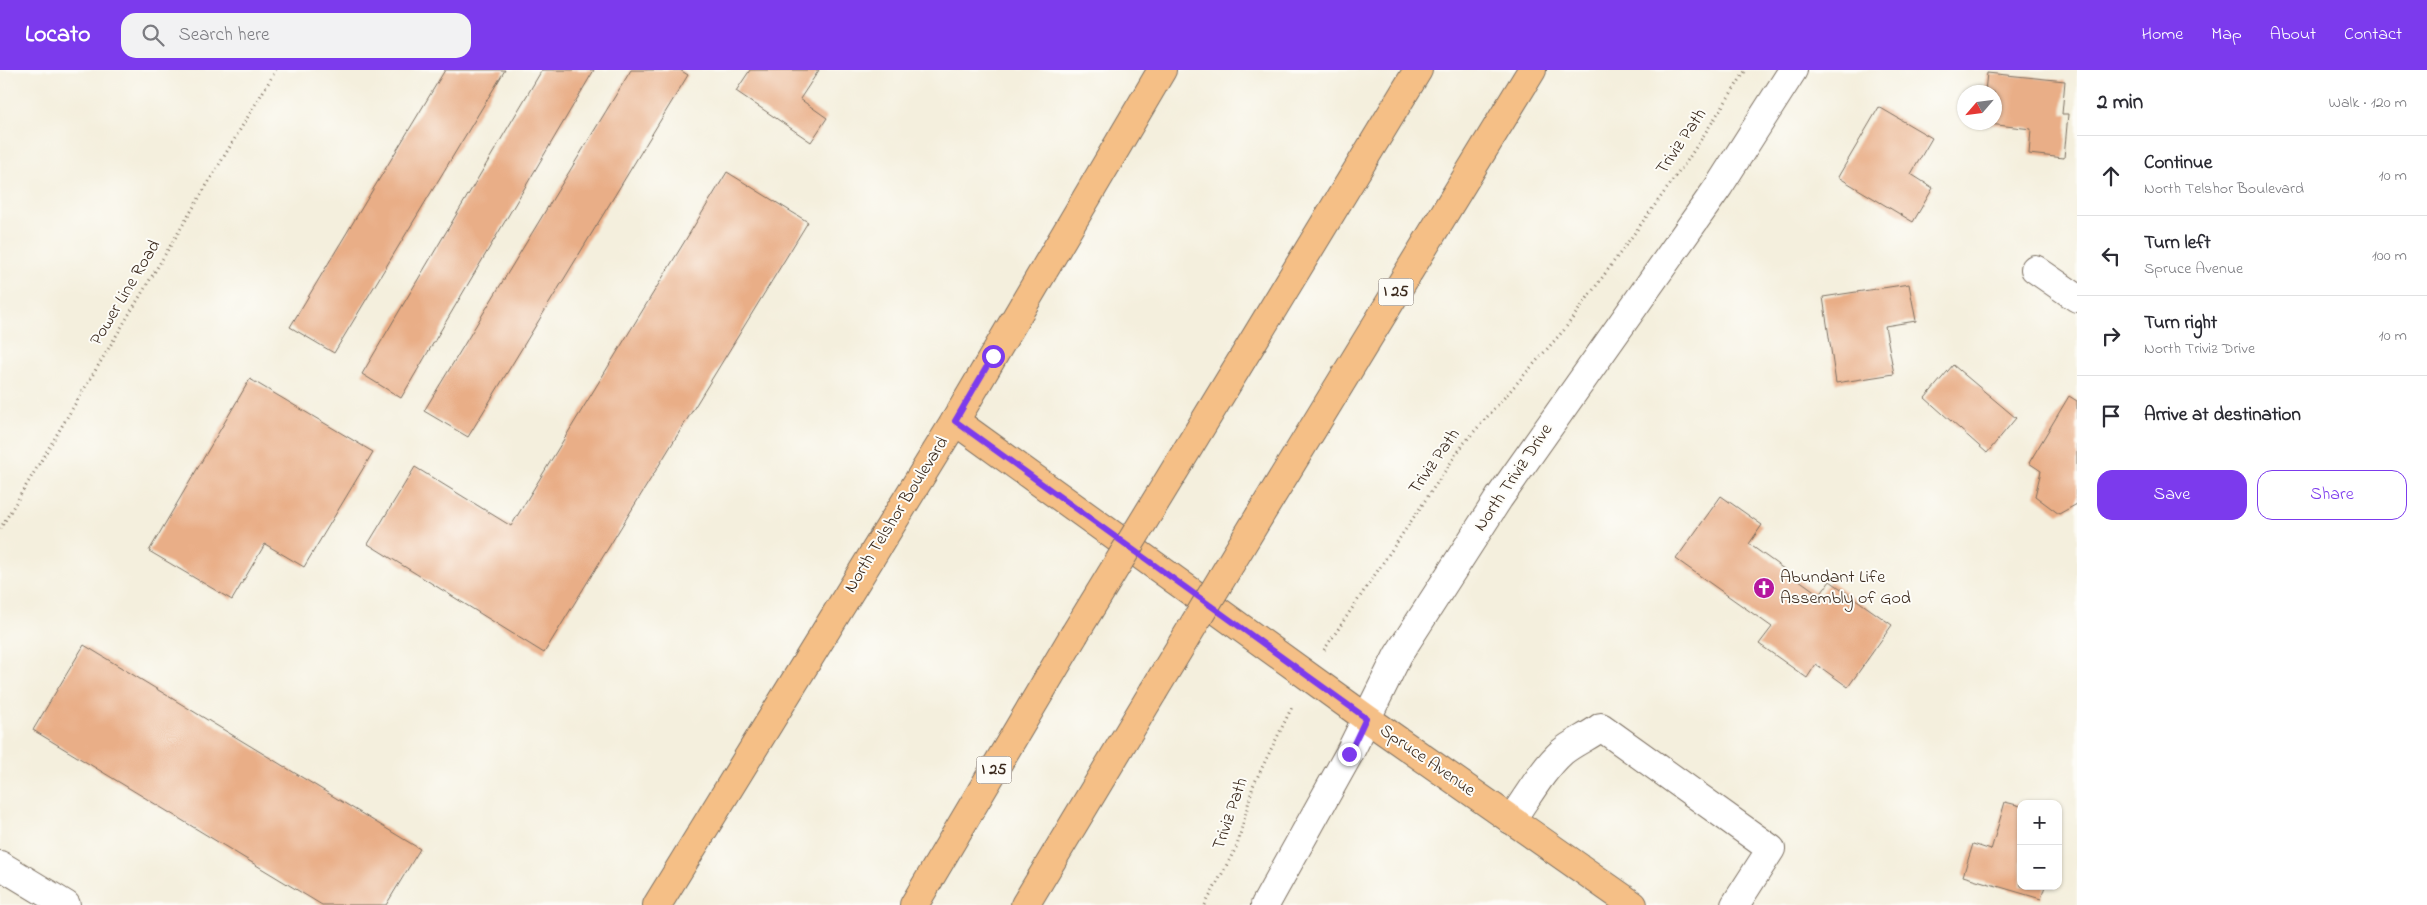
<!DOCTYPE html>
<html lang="en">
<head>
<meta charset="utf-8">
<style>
	:root { --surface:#fff; --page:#f2f2f3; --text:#2b2b33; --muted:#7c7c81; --line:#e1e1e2; --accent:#7c3aed }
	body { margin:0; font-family:"Indie Flower",sans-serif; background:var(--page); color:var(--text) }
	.controls { position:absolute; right:15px; bottom:15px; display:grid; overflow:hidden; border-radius:10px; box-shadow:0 1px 4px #0004 }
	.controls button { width:45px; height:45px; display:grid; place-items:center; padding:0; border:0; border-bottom:1px solid var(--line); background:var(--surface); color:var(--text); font:25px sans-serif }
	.compass { position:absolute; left:1957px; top:15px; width:45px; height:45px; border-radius:50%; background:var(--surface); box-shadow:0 1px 4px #0004; rotate:242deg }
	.stop { position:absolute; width:15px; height:15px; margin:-11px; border:4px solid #7c3aed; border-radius:50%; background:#fff }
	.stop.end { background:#7c3aed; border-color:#fff; box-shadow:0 1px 5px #0008 }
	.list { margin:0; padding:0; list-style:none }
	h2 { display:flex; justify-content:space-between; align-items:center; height:65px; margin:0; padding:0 20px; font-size:21px }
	h2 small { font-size:16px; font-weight:400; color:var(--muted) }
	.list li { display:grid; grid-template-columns:32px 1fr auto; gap:15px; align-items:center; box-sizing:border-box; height:80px; padding:0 20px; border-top:1px solid var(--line) }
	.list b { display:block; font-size:19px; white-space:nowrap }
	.list p { margin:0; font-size:16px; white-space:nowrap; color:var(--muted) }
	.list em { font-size:16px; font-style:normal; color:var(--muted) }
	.actions { display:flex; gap:10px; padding:15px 20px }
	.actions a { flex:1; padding:11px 0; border:1px solid var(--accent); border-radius:15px; text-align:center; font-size:18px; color:var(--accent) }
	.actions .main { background:var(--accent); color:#fff }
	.icon { flex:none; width:28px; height:28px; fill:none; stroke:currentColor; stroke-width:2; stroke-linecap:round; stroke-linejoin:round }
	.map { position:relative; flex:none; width:2077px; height:835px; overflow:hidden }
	header { display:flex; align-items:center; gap:30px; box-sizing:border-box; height:70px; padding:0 25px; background:var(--accent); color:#fff }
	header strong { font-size:24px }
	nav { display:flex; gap:28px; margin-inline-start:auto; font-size:18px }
	.search { width:350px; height:45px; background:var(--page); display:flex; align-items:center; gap:12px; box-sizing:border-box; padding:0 18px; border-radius:15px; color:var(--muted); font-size:19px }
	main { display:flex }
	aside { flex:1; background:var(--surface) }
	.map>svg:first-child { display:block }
</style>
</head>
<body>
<header>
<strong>Locato</strong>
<div class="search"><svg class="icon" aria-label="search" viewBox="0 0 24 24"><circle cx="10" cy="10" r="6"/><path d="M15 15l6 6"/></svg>Search here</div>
<nav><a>Home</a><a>Map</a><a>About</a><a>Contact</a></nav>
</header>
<main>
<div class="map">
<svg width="2077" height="835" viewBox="0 0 2077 835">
	<rect width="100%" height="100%" fill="#fdfcf7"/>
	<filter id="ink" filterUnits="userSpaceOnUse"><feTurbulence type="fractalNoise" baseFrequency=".02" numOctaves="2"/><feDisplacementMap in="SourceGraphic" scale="10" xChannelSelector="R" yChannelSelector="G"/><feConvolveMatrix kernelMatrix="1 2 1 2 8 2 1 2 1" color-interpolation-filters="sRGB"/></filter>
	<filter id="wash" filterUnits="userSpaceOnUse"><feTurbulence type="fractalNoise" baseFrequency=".0096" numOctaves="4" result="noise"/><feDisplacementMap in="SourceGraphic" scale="20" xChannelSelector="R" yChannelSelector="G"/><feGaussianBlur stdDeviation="1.12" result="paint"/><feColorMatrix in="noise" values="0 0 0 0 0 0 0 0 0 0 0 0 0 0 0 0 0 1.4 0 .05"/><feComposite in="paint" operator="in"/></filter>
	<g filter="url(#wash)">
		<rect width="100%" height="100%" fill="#f4efdd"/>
		<g id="blocks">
			<g fill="#e9ae87">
				<polygon points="445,0 505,0 334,283 290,257"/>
				<polygon points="542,0 594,0 401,328 362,304"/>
				<polygon points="631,0 680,0 688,5 468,367 424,341"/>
				<polygon points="750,0 819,0 800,29 827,48 811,72 736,21"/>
				<polygon points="1987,3 2065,11 2062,44 2068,44 2064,88 2029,84 2031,59 1989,54 1994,52 1994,22 1985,22"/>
				<polygon points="1879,37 1932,68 1911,104 1933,118 1913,152 1838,107"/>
				<polygon points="727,102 808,152 544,583 368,474 415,397 511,456"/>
				<polygon points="1909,214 1916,251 1885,256 1894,304 1836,313 1823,227"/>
				<polygon points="1953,295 2016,348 1987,383 1925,328"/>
				<polygon points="250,309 373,382 304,497 265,474 232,530 149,481"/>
				<polygon points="2069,326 2077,331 2077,434 2059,444 2035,426 2041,401 2029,393"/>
				<polygon points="1721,426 1762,455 1749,474 1820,525 1830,511 1892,555 1848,617 1816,594 1807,608 1759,574 1772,557 1676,489"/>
				<polygon points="84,575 420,779 386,835 322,835 33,660"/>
				<polygon points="2005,732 2021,736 2021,816 2045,816 2041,829 1963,806 1973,774 1991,780"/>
			</g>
		</g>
	</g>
	<g filter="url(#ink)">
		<use href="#blocks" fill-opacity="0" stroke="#7c6f61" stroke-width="1"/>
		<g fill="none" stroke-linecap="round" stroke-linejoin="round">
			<g stroke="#7c6f61" stroke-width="30">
				<g id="minor">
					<polyline points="2035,199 2077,228"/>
					<path d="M1511,750c16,-22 31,-50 51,-68 12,-10 26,-15 39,-25l170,122 -36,56"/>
					<polyline points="0,795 66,835"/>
					<polyline points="1265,835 1349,684 1398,585 1499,428 1719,116 1793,0"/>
				</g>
			</g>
			<g stroke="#7c6f61" stroke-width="30">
				<g id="major">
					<polyline points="955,351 1366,648 1633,835"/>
					<polyline points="657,835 955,351 1162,0"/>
				</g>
			</g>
			<g stroke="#7c6f61" stroke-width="30">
				<g id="highway">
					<polyline points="1181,390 1418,0"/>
					<polyline points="1260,445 1532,0"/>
					<polyline points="914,835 1074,565"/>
					<polyline points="1025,835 1153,622"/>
				</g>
			</g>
			<g stroke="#7c6f61" stroke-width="3" stroke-dasharray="1 4" stroke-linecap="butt">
				<polyline points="0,459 276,0"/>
				<polyline points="1324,580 1464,373 1564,260 1687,91 1746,0"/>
				<polyline points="1205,835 1237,776 1253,716 1293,635"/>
			</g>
			<use href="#minor" stroke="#fff" stroke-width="28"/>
			<use href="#major" stroke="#f5bf86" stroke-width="28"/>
			<use href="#highway" stroke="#f5bf86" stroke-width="28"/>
			<g stroke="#7c6f61" stroke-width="30" stroke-linecap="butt">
				<g id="highway-bridge">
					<polyline points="1074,565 1181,390"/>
					<polyline points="1153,622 1260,445"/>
				</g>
			</g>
			<use href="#highway-bridge" stroke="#f5bf86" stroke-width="28"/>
		</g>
	</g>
	<g fill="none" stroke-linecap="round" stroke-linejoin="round" filter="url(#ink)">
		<polyline stroke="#7c3aed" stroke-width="6" points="993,286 955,351 1366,648 1349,684"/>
	</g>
	<defs>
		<g id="church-disc" transform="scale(1.125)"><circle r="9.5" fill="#b5179e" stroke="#fdfcf7"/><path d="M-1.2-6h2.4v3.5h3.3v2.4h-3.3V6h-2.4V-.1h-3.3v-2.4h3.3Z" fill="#fff"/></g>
	</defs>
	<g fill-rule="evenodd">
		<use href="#church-disc" x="1764" y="518"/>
	</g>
	<g text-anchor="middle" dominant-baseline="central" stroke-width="4" stroke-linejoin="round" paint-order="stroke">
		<g fill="#fdfcf7" stroke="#75695f" stroke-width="1">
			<rect x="1378.5" y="208.5" width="35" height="27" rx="4"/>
			<rect x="976.5" y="686.5" width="35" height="27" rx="4"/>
		</g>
		<g font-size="16" font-weight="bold" fill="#3b2a1e">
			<text x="1396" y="222">I 25</text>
			<text x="994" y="700">I 25</text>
		</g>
		<g font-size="18" fill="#3b2a1e" stroke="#fdfcf7">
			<text transform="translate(1682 72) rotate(-56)">Triviz Path</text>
			<text transform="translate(126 223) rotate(-59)">Power Line Road</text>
			<text transform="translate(1435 392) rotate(-55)">Triviz Path</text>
			<text transform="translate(1514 408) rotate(-56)">North Triviz Drive</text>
			<text transform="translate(897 445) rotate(-58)">North Telshor Boulevard</text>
			<text transform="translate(1427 691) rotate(35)">Spruce Avenue</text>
			<text transform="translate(1231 744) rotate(-71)">Triviz Path</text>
		</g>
		<g font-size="18" fill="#3b2a1e" stroke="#fdfcf7" text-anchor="start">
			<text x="1780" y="508">Abundant Life<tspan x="1780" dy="21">Assembly of God</tspan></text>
		</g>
	</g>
</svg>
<div class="controls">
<button>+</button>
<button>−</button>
</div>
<svg class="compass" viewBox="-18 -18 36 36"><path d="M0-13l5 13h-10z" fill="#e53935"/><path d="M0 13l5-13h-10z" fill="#7c7c81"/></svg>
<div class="stop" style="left:993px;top:286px"></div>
<div class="stop end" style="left:1349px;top:684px"></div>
</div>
<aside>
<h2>2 min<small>Walk · 120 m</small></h2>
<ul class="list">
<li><svg class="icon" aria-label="ahead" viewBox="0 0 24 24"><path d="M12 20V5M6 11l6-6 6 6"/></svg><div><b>Continue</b><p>North Telshor Boulevard</p></div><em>10 m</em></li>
<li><svg class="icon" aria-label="left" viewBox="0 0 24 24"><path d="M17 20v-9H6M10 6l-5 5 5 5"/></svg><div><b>Turn left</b><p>Spruce Avenue</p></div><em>100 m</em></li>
<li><svg class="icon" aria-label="right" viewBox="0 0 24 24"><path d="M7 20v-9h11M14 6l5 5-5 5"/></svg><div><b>Turn right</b><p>North Triviz Drive</p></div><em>10 m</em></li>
<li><svg class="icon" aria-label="arrive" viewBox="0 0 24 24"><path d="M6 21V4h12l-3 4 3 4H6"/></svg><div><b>Arrive at destination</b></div></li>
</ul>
<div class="actions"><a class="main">Save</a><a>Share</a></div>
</aside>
</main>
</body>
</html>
